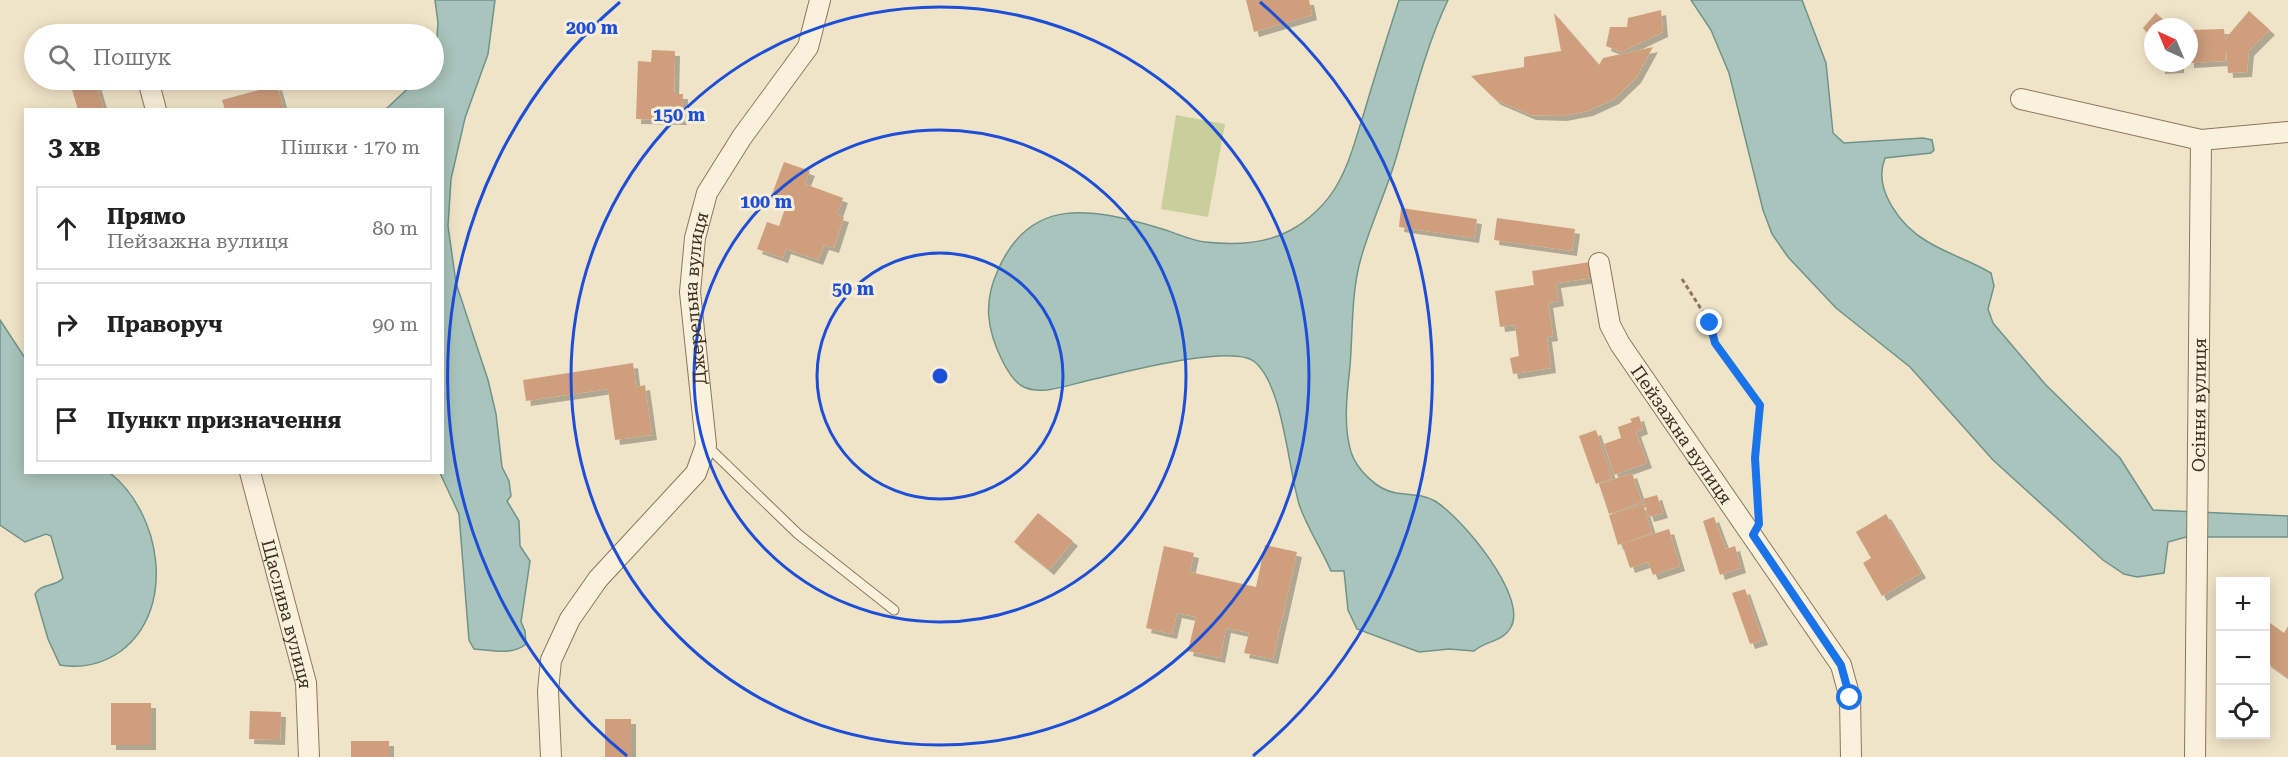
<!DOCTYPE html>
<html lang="uk">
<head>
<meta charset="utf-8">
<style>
	:root { --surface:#fff; --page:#f6f6f6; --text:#222; --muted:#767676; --line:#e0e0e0 }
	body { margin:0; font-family:"Roboto Serif",serif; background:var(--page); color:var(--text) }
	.controls { position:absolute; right:18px; bottom:18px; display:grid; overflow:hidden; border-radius:0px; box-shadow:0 3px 15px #0003 }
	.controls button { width:54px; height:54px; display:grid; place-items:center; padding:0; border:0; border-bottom:2px solid var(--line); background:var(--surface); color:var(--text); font:30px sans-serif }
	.compass { position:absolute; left:2144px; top:18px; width:54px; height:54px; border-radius:50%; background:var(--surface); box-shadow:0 3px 15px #0003; rotate:316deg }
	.stop { position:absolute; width:18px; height:18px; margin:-14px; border:4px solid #1a73e8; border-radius:50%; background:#fff }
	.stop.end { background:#1a73e8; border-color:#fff; box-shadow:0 2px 6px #0008 }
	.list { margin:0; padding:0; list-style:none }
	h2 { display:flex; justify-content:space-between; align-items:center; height:78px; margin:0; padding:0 24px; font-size:26px }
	h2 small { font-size:20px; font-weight:400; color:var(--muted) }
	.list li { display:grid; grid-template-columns:39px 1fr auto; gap:18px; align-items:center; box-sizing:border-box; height:84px; margin:0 12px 12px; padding:0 12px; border:2px solid var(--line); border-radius:0px }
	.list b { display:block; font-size:22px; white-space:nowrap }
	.list p { margin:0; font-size:20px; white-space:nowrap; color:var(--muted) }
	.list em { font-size:20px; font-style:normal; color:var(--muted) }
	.icon { flex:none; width:33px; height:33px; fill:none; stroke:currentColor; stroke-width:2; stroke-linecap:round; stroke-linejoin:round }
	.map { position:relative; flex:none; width:2288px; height:757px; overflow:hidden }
	.search { position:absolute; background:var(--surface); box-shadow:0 3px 15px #0003; left:24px; top:24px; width:420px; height:66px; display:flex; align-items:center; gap:15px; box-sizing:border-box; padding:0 21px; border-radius:33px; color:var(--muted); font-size:22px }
	.panel { position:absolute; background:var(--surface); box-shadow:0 3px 15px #0003; left:24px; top:108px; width:420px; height:366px; border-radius:0px }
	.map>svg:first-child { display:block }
</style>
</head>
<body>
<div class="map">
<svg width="2288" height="757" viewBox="0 0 2288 757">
	<defs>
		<filter id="shadow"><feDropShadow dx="5" dy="5" stdDeviation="0" flood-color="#0004"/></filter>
	</defs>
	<rect width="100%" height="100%" fill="#f0e4c8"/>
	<polygon fill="#c9cf9b" points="1176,115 1225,124 1208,217 1161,209"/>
	<g fill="#a9c4bc" stroke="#6f938a" stroke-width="1.5">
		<path d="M435,0h60l-7,54 -23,64 -14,61 -3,47 8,57 32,97 8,34 6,53 7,14 2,15 -4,5 12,20 1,25 10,15 -9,61 4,9 1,13c-14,12 -35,6 -52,5l-5,-9 -10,-126 -19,-41 2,-1v-362l-56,-1 31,-29h17l4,-57z"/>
		<path d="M1399,0h49c-23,48 -36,104 -51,155 -10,35 -26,68 -36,103 -10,35 -8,72 -11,108 -3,27 -7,60 1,86 6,18 26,38 45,41 14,2 27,1 39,8 26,16 93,95 76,126 -8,15 -26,14 -37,24l-25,-2 -30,3 -62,-23 -9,-19 -4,-39h-13c-9,-21 -23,-42 -31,-64 -12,-36 -16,-120 -45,-145 -23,-20 -141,13 -173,20 -16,4 -42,13 -58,5 -10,-4 -17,-17 -22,-27 -15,-30 -19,-58 -4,-90 33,-76 96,-61 161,-42 15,4 30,12 46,14 27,3 61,2 86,-12 18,-10 36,-27 46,-45 13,-22 19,-48 27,-72 11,-38 23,-75 35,-113z"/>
		<path d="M1691,0h111l24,63 7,70 11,10 79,-5 9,2 2,10 -3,3 -46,5c-13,32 17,69 43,84 20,12 43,19 63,31l3,13 -6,23 5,14 52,61 75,74 33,52 135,6v21h-102l-18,5 -4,31 -27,4 -13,-3 -21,-14 -110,-100 -83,-93 -74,-59 -48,-51 -16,-23 -9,-24 -34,-137 -18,-43z"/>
		<path d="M0,320l25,38 1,114 84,1c51,40 67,136 11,178 -18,13 -40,18 -61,14l-12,-26 -13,-45c6,-11 21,-7 28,-16l-12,-42 -5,-2 -21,8 -25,-17z"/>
	</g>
	<g fill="#cf9f7d" filter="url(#shadow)">
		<polygon points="1246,0 1309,0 1312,15 1254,32"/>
		<polygon points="1661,10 1663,32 1621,52 1606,46 1610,27 1627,27 1628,18"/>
		<polygon points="2249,11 2270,30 2249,51 2247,72 2228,73 2226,49 2225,61 2189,63 2189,30 2224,29 2225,39"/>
		<polygon points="1554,13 1599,65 1603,58 1653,47 1636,78 1614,99 1588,111 1562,116 1531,115 1496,100 1471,76 1524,67 1524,57 1561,51"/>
		<polygon points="2156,13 2171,27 2153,27 2153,41 2143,28"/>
		<polygon points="652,50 675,51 674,94 683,94 682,120 636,119 638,61 651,62"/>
		<polygon points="2160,63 2179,63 2179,68 2160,69"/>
		<polygon points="89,80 95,80 104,110 78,110 71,86"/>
		<polygon points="277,85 284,110 225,110 222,100"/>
		<polygon points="784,162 810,171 805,184 843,198 837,215 844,217 834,248 824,245 818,260 786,249 783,258 757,249 767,222 779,226 787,203 771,197"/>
		<polygon points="1401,208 1477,219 1474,238 1399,227"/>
		<polygon points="1497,218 1575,229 1572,251 1494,240"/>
		<polygon points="1590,262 1592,278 1556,283 1559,301 1548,303 1553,336 1547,337 1551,368 1513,374 1510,358 1519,356 1515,325 1500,327 1495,291 1534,285 1532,271"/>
		<polygon points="633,363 636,387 645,385 652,435 615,440 608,389 526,401 523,380"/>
		<polygon points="1639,416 1643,429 1636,432 1647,463 1614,475 1604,444 1621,438 1618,427 1632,422 1630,419"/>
		<polygon points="1596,430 1612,478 1596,484 1579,436"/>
		<polygon points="1632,473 1642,502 1609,514 1599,484"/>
		<polygon points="1657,495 1663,513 1649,517 1643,499"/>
		<polygon points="1643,504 1652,533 1618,545 1609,515"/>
		<polygon points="1038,513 1073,541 1049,570 1014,542"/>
		<polygon points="1886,514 1921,573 1882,596 1863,563 1871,558 1856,532"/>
		<polygon points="1714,517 1726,549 1735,546 1741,568 1720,575 1703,521"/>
		<polygon points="1669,529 1680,566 1653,575 1648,562 1630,568 1622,544"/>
		<polygon points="1265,545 1297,552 1273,659 1244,653 1249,633 1226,628 1220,658 1188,651 1196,617 1177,613 1172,634 1146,628 1164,546 1194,553 1190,572 1256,587"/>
		<polygon points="1745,589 1763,640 1750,644 1732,593"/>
		<polygon points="2266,620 2284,633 2288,626 2288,678 2266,662"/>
		<rect x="111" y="703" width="40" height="42"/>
		<polygon points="250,711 281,712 280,740 249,739"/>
		<rect x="605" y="719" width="26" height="38"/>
		<rect x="351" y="741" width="38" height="16"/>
	</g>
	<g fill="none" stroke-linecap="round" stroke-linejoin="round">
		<g stroke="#8d765c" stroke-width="11">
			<polyline id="lane" points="707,446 798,534 894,610"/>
		</g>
		<g stroke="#8d765c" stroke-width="22">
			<g id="street">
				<polyline points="148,80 156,110"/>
				<polyline points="2021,99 2201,140"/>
				<path id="s1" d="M1599,263l11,62 10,19 221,321 9,33 1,59"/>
				<path id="s2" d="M250,472l56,211 3,74"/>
				<path id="s3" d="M551,757l-3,-66 3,-31 19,-41 28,-40 98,-106 10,-28 -16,-153 5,-54 12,-45 35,-56 66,-90 12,-47"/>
				<path id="s4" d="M2195,757l6,-617 87,-8"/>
			</g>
		</g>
		<polyline stroke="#8d765c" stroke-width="3" stroke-dasharray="4.5 3" stroke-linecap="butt" points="1682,279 1710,323 1715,343 1760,405 1755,458 1758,512"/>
		<use href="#lane" stroke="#faf1dc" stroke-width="9"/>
		<use href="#street" stroke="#faf1dc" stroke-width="20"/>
	</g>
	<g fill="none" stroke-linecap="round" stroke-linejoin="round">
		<polyline stroke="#1a73e8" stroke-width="8" points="1710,323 1715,343 1760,405 1755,458 1759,524 1753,535 1841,665 1850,698"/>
	</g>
	<g fill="none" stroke="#1d4ed8" stroke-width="3">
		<circle cx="940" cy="376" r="123"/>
		<circle cx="940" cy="376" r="246"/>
		<circle cx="940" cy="376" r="369"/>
		<path d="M627 756A492 492 0 0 1 620 2M1260 2A492 492 0 0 1 1253 756"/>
	</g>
	<g text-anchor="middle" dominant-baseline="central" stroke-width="6" stroke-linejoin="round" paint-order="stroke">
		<g font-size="18" fill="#3d2e20" stroke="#f7eed8">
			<text stroke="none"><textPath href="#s3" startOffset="513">Джерельна вулиця</textPath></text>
			<text stroke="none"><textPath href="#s4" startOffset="352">Осіння вулиця</textPath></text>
			<text stroke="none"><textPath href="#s1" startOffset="194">Пейзажна вулиця</textPath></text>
			<text stroke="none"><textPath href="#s2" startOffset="147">Щаслива вулиця</textPath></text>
		</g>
	</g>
	<circle cx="940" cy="376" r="9" fill="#1d4ed8" stroke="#f7eed8" stroke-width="3"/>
	<g font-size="18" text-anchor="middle" font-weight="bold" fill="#1d4ed8" stroke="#f7eed8" stroke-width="6" stroke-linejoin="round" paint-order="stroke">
		<text x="592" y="34">200 m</text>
		<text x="679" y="121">150 m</text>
		<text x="766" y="208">100 m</text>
		<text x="853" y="295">50 m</text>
	</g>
</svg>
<div class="controls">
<button>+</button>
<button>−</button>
<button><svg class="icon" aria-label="locate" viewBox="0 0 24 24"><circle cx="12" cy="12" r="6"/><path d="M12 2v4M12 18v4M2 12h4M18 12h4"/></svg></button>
</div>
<svg class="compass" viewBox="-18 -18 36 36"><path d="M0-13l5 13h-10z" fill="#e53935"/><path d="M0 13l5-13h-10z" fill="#767676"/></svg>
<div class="stop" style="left:1850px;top:698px"></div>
<div class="stop end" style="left:1710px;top:323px"></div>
<div class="search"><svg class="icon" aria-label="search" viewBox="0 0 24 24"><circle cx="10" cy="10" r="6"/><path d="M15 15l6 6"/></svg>Пошук</div>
<section class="panel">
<h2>3 хв<small>Пішки · 170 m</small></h2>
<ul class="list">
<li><svg class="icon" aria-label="ahead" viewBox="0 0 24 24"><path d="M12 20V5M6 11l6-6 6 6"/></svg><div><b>Прямо</b><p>Пейзажна вулиця</p></div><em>80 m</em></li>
<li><svg class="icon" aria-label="right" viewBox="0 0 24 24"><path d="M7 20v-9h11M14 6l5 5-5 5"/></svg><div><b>Праворуч</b></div><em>90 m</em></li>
<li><svg class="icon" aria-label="arrive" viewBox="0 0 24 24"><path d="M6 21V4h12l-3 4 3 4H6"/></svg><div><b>Пункт призначення</b></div></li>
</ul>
</section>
</div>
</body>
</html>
